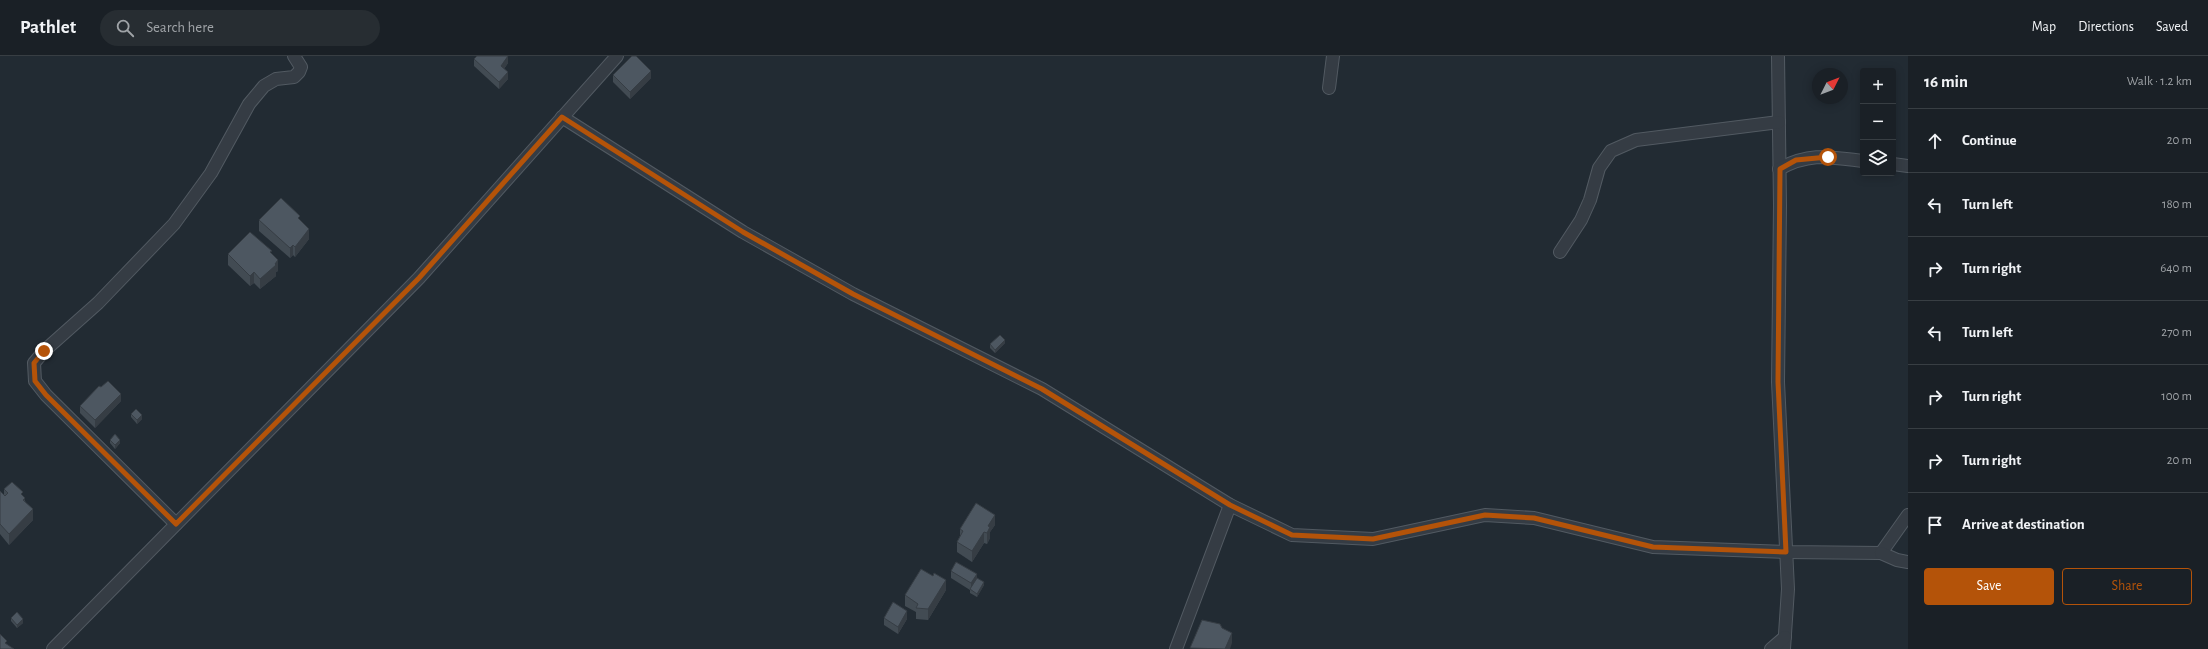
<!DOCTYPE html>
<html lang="en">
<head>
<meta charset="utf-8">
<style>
	:root { --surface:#1a2026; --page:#272d32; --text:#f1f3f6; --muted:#9fa3a7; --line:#383e43; --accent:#b45309 }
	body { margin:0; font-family:"Alegreya Sans",sans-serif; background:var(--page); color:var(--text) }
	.controls { position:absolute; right:12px; top:12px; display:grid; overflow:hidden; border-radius:4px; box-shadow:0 2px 10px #0003 }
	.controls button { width:36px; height:36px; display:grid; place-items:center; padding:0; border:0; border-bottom:1px solid var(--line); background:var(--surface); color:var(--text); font:20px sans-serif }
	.compass { position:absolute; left:1812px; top:12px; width:36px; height:36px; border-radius:50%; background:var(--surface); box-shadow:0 2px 10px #0003; rotate:48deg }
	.stop { position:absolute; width:12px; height:12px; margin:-9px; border:3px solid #b45309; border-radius:50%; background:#fff }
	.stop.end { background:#b45309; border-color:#fff; box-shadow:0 1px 4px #0008 }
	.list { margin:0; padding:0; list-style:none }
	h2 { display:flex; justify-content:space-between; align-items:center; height:52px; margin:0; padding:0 16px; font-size:17px }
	h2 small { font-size:13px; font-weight:400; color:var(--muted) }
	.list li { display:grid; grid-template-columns:26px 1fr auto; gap:12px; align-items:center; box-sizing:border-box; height:64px; padding:0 16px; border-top:1px solid var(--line) }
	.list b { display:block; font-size:15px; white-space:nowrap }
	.list em { font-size:13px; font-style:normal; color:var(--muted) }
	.actions { display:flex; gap:8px; padding:12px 16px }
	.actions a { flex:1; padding:9px 0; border:1px solid var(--accent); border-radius:4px; text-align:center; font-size:14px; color:var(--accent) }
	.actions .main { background:var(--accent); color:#fff }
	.icon { flex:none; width:22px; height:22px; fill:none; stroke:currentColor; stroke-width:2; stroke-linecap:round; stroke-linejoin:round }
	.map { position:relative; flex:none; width:1908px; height:593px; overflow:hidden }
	header { display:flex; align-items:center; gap:24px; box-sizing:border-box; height:56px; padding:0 20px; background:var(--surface); border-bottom:1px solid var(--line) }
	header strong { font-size:19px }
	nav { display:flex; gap:22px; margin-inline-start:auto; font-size:14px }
	.search { width:280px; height:36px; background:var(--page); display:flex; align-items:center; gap:10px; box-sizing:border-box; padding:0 14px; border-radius:22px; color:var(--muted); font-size:15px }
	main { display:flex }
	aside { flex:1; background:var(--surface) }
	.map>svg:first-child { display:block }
</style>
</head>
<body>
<header>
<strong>Pathlet</strong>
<div class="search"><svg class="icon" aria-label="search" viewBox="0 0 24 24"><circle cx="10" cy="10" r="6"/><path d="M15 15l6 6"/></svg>Search here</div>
<nav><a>Map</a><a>Directions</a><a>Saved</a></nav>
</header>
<main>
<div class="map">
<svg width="1908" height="593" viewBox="0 0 1908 593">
	<rect width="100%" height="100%" fill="#222b33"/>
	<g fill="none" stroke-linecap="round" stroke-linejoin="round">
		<g stroke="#525a62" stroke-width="14">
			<g id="minor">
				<polyline points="1778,0 1780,149 1778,326 1788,533 1784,593"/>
				<polyline points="1329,32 1333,0"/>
				<polyline points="562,61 743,176 853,238 1042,333 1230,449 1292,479 1373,483 1485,459 1534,462 1653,491 1786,496 1881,497 1908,459"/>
				<polyline points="1893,108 1908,110"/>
				<path d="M1779,113c31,-17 51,-12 84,-8"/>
				<polyline points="1560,196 1581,164 1590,144 1599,112 1611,95 1636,84 1779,66"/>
				<polyline points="176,468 46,339 35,325 34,307 44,295 98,247 174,168 211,117 249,48 264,30 276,23 294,21 299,16 301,11 294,0"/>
				<polyline points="1881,497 1897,504 1908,506"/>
				<polyline points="53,593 419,222 617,0"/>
				<polyline points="1176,593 1230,449"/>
				<polyline points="1771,593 1785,581"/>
			</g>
		</g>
		<use href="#minor" stroke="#353c44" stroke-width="12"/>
	</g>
	<g fill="#424b53">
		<polygon points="474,3 508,7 504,13 508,23 499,33 474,10"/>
		<polygon points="613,19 651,22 630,43 613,26"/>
		<polygon points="259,164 300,164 309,183 295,201 293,199 290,202 259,175"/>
		<polygon points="228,198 272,198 278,215 276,216 276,220 260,233 254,227 250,230 228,209"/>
		<polygon points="1005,287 995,297 990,292 990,288"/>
		<polygon points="121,345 95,372 80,357 80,350"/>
		<polygon points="131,358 142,363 137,368 131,361"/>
		<polygon points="110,384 120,387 115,393 110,387"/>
		<polygon points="4,433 23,440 33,464 9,489 0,478 0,435 4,439"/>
		<polygon points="995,469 990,476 990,482 987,488 984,487 972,506 957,496 957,486 960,480 960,473"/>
		<polygon points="951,515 977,522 984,529 977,541 970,537 970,534 951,522"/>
		<polygon points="946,534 928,564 916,563 916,556 905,550 905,539"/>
		<polygon points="11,562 23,567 17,572 11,565"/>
		<polygon points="884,562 907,563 898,578 884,569"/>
	</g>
	<g fill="#363d44">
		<polygon points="508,0 508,7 501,17 501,10"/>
		<polygon points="651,15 651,22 630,43 630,36"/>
		<polygon points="508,16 508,23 499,33 499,26"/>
		<polygon points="309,173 309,183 295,201 295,191"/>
		<polygon points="293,189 293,199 290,202 290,192"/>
		<polygon points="278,204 278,215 276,216 276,220 260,233 260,223"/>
		<polygon points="254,216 254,227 250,230 250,220"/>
		<polygon points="1005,284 1005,287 995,297 995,294"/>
		<polygon points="121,338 121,345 95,372 95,364"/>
		<polygon points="142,359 142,363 137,368 137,364"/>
		<polygon points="120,384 120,387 115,393 115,389"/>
		<polygon points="33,453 33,464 9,489 9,478"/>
		<polygon points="995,459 995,469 990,476 990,482 987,488 987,477 988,470"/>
		<polygon points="984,476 984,487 972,506 972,495"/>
		<polygon points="977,518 977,525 971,535 971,527"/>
		<polygon points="946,524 946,534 928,564 928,553"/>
		<polygon points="984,526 984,529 977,541 977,538"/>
		<polygon points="907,555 907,563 898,578 898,571"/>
		<polygon points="23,563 23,567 17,572 17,569"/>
		<polygon points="1232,577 1232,587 1230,593 1225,593"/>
	</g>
	<g fill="#4d5761" stroke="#363d44">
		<polygon points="477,0 508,0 501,10 508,16 499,26 474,3"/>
		<polygon points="632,0 636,0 651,15 630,36 613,19"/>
		<polygon points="281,142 300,160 298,162 309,173 295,191 293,189 290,192 259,164"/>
		<polygon points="250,176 272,195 270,196 278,204 275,208 276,209 260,223 254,216 250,220 228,198"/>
		<polygon points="1000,279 1005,284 995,294 990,288"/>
		<polygon points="108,325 121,338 95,364 80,350 99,330 101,331"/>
		<polygon points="136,353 142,359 137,364 131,358"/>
		<polygon points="115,378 120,384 115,389 110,384"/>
		<polygon points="12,426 23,436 21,438 25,442 23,444 33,453 9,478 0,468 0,435 5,440 8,437 4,433"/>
		<polygon points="976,447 995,459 988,470 990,471 987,477 984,476 972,495 957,486 963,475 960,473"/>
		<polygon points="956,506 977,518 971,527 951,515"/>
		<polygon points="921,513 933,520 934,517 946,524 928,553 916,552 918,548 905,539"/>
		<polygon points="977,522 984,526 977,538 970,533"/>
		<polygon points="893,546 907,555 898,571 884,562"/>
		<polygon points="17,556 23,563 17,569 11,562"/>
		<polygon points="1202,564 1220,568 1222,572 1232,577 1225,593 1190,592"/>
		<polygon points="0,578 7,585 5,587 14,593 0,593"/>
	</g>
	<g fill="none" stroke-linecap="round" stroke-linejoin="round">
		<polyline stroke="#b45309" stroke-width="5" points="44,295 34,307 35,325 46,339 176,468 419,222 562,61 743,176 853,238 1042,333 1230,449 1292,479 1373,483 1485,459 1534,462 1653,491 1786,496 1778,326 1780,113 1796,104 1828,101"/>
	</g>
</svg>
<div class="controls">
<button>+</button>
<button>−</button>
<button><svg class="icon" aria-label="layers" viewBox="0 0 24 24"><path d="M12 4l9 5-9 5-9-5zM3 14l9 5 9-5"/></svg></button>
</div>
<svg class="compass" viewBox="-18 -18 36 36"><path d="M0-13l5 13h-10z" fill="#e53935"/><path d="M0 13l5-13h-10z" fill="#9fa3a7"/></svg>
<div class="stop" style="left:1828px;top:101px"></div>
<div class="stop end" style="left:44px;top:295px"></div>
</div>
<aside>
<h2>16 min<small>Walk · 1.2 km</small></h2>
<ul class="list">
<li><svg class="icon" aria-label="ahead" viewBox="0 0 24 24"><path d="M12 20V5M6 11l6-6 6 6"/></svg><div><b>Continue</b></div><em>20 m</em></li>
<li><svg class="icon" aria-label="left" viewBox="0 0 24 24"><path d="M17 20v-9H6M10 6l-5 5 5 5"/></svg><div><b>Turn left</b></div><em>180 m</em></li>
<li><svg class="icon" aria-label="right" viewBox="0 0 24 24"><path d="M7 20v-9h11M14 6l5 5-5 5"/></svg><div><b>Turn right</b></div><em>640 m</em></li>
<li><svg class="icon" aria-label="left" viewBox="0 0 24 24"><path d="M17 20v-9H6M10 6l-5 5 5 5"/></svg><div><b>Turn left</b></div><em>270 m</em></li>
<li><svg class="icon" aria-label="right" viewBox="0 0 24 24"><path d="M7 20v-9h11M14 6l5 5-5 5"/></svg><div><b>Turn right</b></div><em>100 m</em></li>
<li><svg class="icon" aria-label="right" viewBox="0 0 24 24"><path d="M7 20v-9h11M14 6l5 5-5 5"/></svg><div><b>Turn right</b></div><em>20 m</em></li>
<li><svg class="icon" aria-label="arrive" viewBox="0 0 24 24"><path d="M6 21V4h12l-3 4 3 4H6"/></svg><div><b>Arrive at destination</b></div></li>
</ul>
<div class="actions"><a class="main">Save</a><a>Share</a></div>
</aside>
</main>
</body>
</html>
